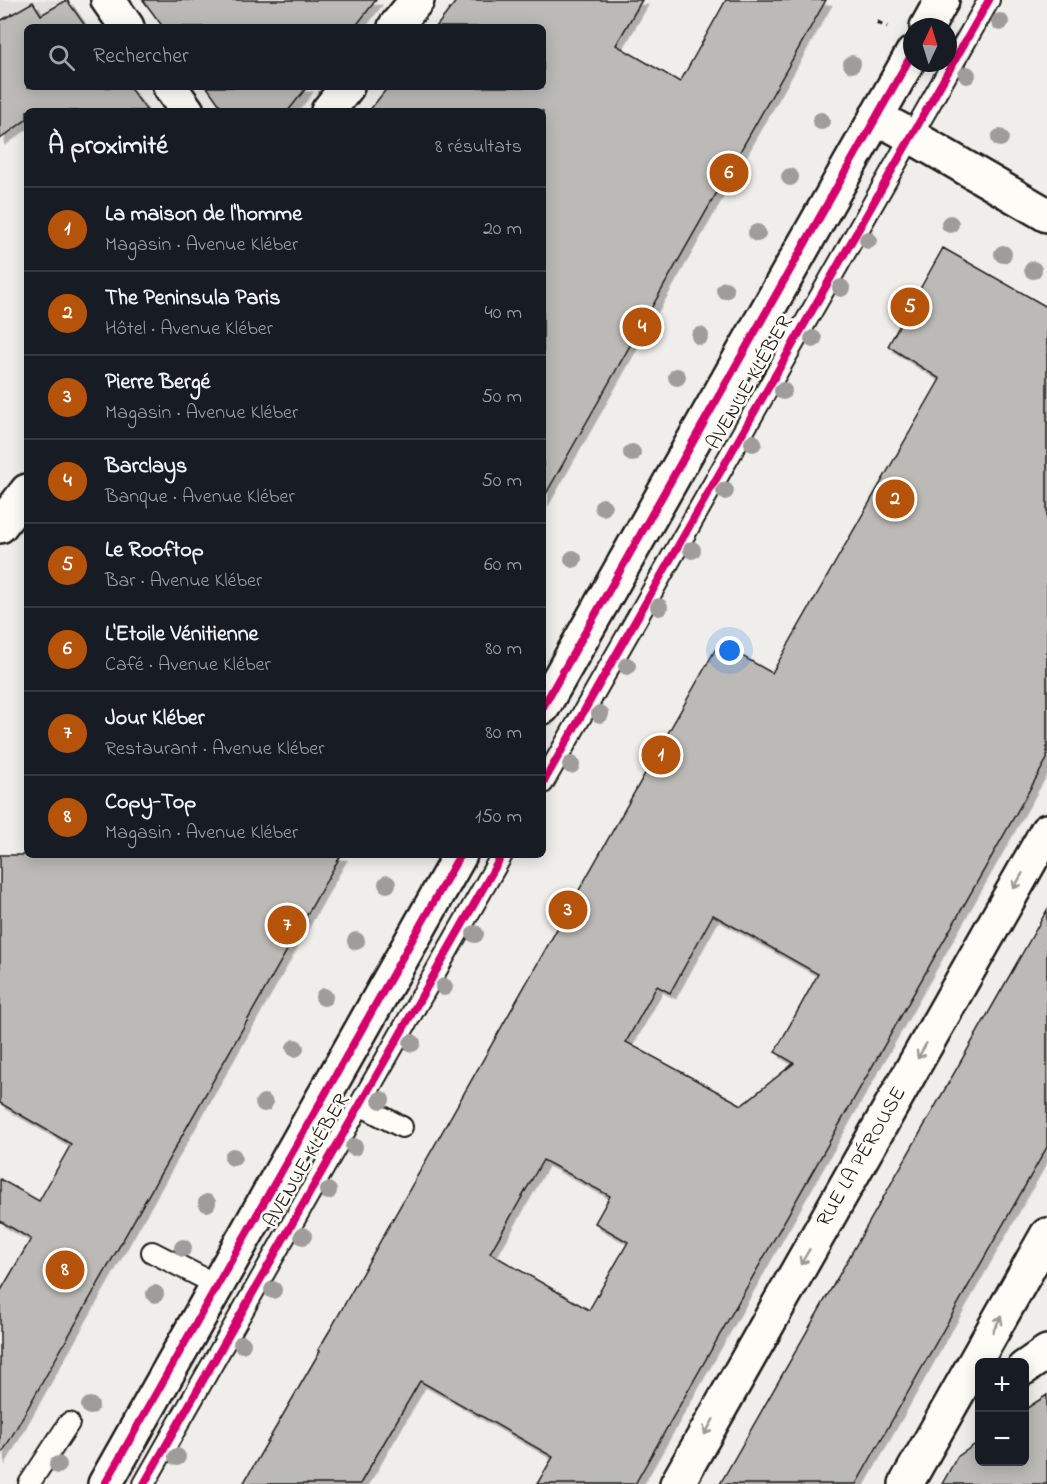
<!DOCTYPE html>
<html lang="fr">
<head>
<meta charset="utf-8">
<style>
	:root { --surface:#171b24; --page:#242831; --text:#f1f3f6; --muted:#9ea1a6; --line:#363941; --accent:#b45309 }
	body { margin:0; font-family:"Indie Flower",sans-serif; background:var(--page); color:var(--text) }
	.controls { position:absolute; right:18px; bottom:18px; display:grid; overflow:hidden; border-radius:9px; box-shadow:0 3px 15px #0003 }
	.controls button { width:54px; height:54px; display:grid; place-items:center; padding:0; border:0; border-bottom:2px solid var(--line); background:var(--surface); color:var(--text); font:30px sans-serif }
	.compass { position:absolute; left:903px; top:18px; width:54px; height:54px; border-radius:50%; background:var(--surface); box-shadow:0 3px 15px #0003; rotate:4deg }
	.you { position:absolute; left:730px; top:651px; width:21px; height:21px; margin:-15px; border:4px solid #fff; border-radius:50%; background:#1a73e8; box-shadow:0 0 0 9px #1a73e833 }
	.badge { display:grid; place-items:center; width:39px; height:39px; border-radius:50%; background:var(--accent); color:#fff; font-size:20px; font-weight:700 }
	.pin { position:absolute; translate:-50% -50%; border:3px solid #fff; box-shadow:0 2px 6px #0006 }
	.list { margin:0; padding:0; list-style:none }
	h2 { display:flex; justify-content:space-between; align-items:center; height:78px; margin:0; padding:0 24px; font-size:26px }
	h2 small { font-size:20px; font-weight:400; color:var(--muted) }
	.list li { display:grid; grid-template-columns:39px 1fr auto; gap:18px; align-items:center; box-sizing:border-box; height:84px; padding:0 24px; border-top:2px solid var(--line) }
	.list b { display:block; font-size:22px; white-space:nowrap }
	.list p { margin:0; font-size:20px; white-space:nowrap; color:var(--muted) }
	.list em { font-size:20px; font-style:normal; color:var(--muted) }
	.icon { flex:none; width:33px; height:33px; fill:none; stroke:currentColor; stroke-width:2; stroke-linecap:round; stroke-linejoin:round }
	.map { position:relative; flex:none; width:1047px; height:1484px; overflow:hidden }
	.search { position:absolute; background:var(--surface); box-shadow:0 3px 15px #0003; left:24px; top:24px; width:522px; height:66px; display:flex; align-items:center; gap:15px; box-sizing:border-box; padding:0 21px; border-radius:9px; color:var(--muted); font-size:22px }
	.panel { position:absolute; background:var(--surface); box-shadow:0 3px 15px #0003; left:24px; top:108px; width:522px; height:750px; border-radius:9px }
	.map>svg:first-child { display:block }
</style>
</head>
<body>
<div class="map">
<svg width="1047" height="1484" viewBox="0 0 1047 1484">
	<defs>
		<filter id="shadow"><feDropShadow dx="5.5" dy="5.5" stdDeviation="0" flood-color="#0004"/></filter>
	</defs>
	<rect width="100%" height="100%" fill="#f0eeea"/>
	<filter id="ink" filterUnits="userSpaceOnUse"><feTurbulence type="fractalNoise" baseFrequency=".0167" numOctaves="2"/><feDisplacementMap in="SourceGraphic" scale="12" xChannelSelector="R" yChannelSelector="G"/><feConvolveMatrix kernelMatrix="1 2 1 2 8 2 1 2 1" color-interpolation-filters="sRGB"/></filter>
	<g filter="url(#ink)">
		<polygon fill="#e0deda" points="0,0 67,0 86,27 27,27 0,99"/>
		<g fill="#bbbab6" stroke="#1c1c1c" stroke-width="1.5" fill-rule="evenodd" filter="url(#shadow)">
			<polygon points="67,0 86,27 27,27 27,87 129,87 147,111 27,111 27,119 0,139 0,21 33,2 41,15"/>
			<polygon points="143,0 376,0 355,27 163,27"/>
			<polygon points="457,0 642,0 616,45 680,82 726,0 826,0 543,499 543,111 369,111 388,87 543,87 543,27 436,27"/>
			<polygon points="207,87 307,87 288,111 224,111"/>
			<path d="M943,248l104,59v452l-412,725h-98l16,-27 -133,-76 -60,103h-117l77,-133 -2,-1 12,-20 389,-687 53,30 168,-294 -52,-33zM713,915l105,59 -43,78 19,11 -52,42 -116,-63 31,-56 13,7zM543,1160l67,36 -15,27 33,19 -39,68 -99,-57z"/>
			<polygon points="0,855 341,855 0,1457 0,1292 31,1239 0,1221 0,1179 39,1201 71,1144 0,1103"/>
			<polygon points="1047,910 1047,1147 873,1454 856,1484 720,1484"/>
			<polygon points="1047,1395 1047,1484 942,1484 957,1457 980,1441 980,1461 1024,1461 1024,1410"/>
		</g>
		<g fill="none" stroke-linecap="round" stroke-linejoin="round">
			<g stroke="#1c1c1c" stroke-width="24">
				<g id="lane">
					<polyline points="543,783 989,0"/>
					<polyline points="360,1105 402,1127"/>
					<polyline points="152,1252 217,1285"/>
					<polyline points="29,1484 69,1423"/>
					<polyline points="144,1484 502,855"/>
				</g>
			</g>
			<g stroke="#1c1c1c" stroke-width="38">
				<g id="street">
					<polyline points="108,0 127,27"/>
					<polyline points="395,27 417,0"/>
					<polyline points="170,87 187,111"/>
					<polyline points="328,111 347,87"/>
					<polyline points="876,117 911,136 1047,215"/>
					<polyline points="0,526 27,491"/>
					<polyline points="1024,1368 1047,1352"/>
					<polyline points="677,1484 1047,831"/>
					<polyline points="906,1484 1047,1235"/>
				</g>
			</g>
			<g stroke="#1c1c1c" stroke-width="38">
				<g id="secondary">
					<polyline points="927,27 942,0"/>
					<polyline points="543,707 912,54"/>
					<polyline points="105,1484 460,855"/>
				</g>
			</g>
			<polyline stroke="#1c1c1c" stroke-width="4" stroke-dasharray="6 4.5" stroke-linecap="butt" points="877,22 887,27"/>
			<use href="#lane" stroke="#fdfcf7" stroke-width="20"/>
			<use href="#street" stroke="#fdfcf7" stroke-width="33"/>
			<use href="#secondary" stroke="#fdfcf7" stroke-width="33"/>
			<g stroke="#fdfcf7" stroke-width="11">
				<g id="cycleway">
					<polyline points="543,707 912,54"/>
					<polyline points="543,783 989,0"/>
					<polyline points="105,1484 460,855"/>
					<polyline points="144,1484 502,855"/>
				</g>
			</g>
			<use href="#cycleway" stroke="#d6006c" stroke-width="8"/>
		</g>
		<g fill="#9e9d9b">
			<circle cx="1000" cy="22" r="9"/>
			<circle cx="852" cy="64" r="9"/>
			<circle cx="967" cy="75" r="9"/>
			<circle cx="821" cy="121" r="9"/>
			<circle cx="1000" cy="138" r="9"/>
			<circle cx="790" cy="177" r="9"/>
			<circle cx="950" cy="224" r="9"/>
			<circle cx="757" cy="233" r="9"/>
			<circle cx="868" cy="240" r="9"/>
			<circle cx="1003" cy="254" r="9"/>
			<circle cx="1033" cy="270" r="9"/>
			<circle cx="841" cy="288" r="9"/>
			<circle cx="725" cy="290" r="9"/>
			<circle cx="700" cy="336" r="9"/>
			<circle cx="813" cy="339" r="9"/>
			<circle cx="677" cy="377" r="9"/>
			<circle cx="783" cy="391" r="9"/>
			<circle cx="753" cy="443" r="9"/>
			<circle cx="632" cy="453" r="9"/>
			<circle cx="725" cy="491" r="9"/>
			<circle cx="603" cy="507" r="9"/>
			<circle cx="692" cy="550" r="9"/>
			<circle cx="573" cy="559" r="9"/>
			<circle cx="659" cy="607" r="9"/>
			<circle cx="627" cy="666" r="9"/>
			<circle cx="600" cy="714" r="9"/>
			<circle cx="571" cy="765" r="9"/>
			<circle cx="387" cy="884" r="9"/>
			<circle cx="475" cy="934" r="9"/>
			<circle cx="356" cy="941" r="9"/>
			<circle cx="444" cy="987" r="9"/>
			<circle cx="324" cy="997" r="9"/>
			<circle cx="412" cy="1043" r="9"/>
			<circle cx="295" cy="1048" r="9"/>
			<circle cx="381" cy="1100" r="9"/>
			<circle cx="264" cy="1103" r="9"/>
			<circle cx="354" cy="1147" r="9"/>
			<circle cx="233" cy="1157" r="9"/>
			<circle cx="328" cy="1191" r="9"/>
			<circle cx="207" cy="1203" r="9"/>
			<circle cx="303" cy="1236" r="9"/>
			<circle cx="183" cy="1248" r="9"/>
			<circle cx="273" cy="1290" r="9"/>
			<circle cx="155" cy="1294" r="9"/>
			<circle cx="242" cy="1344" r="9"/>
			<circle cx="90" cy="1406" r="9"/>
			<circle cx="177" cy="1457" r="9"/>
			<circle cx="58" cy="1465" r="9"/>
		</g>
		<defs><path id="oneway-shaft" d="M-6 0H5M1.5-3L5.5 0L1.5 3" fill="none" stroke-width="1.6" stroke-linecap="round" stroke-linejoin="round" transform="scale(1.5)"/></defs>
		<g stroke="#989794">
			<use href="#oneway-shaft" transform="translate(1018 881) rotate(120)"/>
			<use href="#oneway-shaft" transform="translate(922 1051) rotate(120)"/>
			<use href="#oneway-shaft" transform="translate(805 1257) rotate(120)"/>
			<use href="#oneway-shaft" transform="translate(997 1324) rotate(-61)"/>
			<use href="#oneway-shaft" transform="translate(709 1427) rotate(120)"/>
		</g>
	</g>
	<g text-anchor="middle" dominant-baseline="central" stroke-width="5" stroke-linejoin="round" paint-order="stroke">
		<g font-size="21" fill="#1c1c1c" stroke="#fdfcf7">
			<text transform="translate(750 383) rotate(-60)">AVENUE KLÉBER</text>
			<text transform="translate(862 1157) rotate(-60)">RUE LA PÉROUSE</text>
			<text transform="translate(307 1161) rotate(-60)">AVENUE KLÉBER</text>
		</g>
	</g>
</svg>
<div class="controls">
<button>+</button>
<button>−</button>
</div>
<svg class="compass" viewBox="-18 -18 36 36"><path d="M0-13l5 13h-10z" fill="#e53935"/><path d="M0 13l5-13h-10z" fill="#9ea1a6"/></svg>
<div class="you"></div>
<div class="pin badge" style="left:661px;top:755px">1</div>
<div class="pin badge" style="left:895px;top:499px">2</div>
<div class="pin badge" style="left:568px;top:910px">3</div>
<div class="pin badge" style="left:642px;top:327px">4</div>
<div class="pin badge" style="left:910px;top:307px">5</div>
<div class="pin badge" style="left:729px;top:173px">6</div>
<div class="pin badge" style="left:287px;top:925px">7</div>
<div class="pin badge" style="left:65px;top:1270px">8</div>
<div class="search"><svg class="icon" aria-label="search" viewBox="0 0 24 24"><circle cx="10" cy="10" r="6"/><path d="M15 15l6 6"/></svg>Rechercher</div>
<section class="panel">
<h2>À proximité<small>8 résultats</small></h2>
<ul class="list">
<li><span class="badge">1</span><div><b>La maison de l'homme</b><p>Magasin · Avenue Kléber</p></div><em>20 m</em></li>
<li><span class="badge">2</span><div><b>The Peninsula Paris</b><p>Hôtel · Avenue Kléber</p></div><em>40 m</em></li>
<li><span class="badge">3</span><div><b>Pierre Bergé</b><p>Magasin · Avenue Kléber</p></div><em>50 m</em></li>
<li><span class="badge">4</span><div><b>Barclays</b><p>Banque · Avenue Kléber</p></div><em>50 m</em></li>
<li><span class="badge">5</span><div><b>Le Rooftop</b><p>Bar · Avenue Kléber</p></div><em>60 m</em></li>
<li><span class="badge">6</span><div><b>L'Etoile Vénitienne</b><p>Café · Avenue Kléber</p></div><em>80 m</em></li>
<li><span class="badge">7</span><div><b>Jour Kléber</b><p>Restaurant · Avenue Kléber</p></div><em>80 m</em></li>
<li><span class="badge">8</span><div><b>Copy-Top</b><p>Magasin · Avenue Kléber</p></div><em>150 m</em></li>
</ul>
</section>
</div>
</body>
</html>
